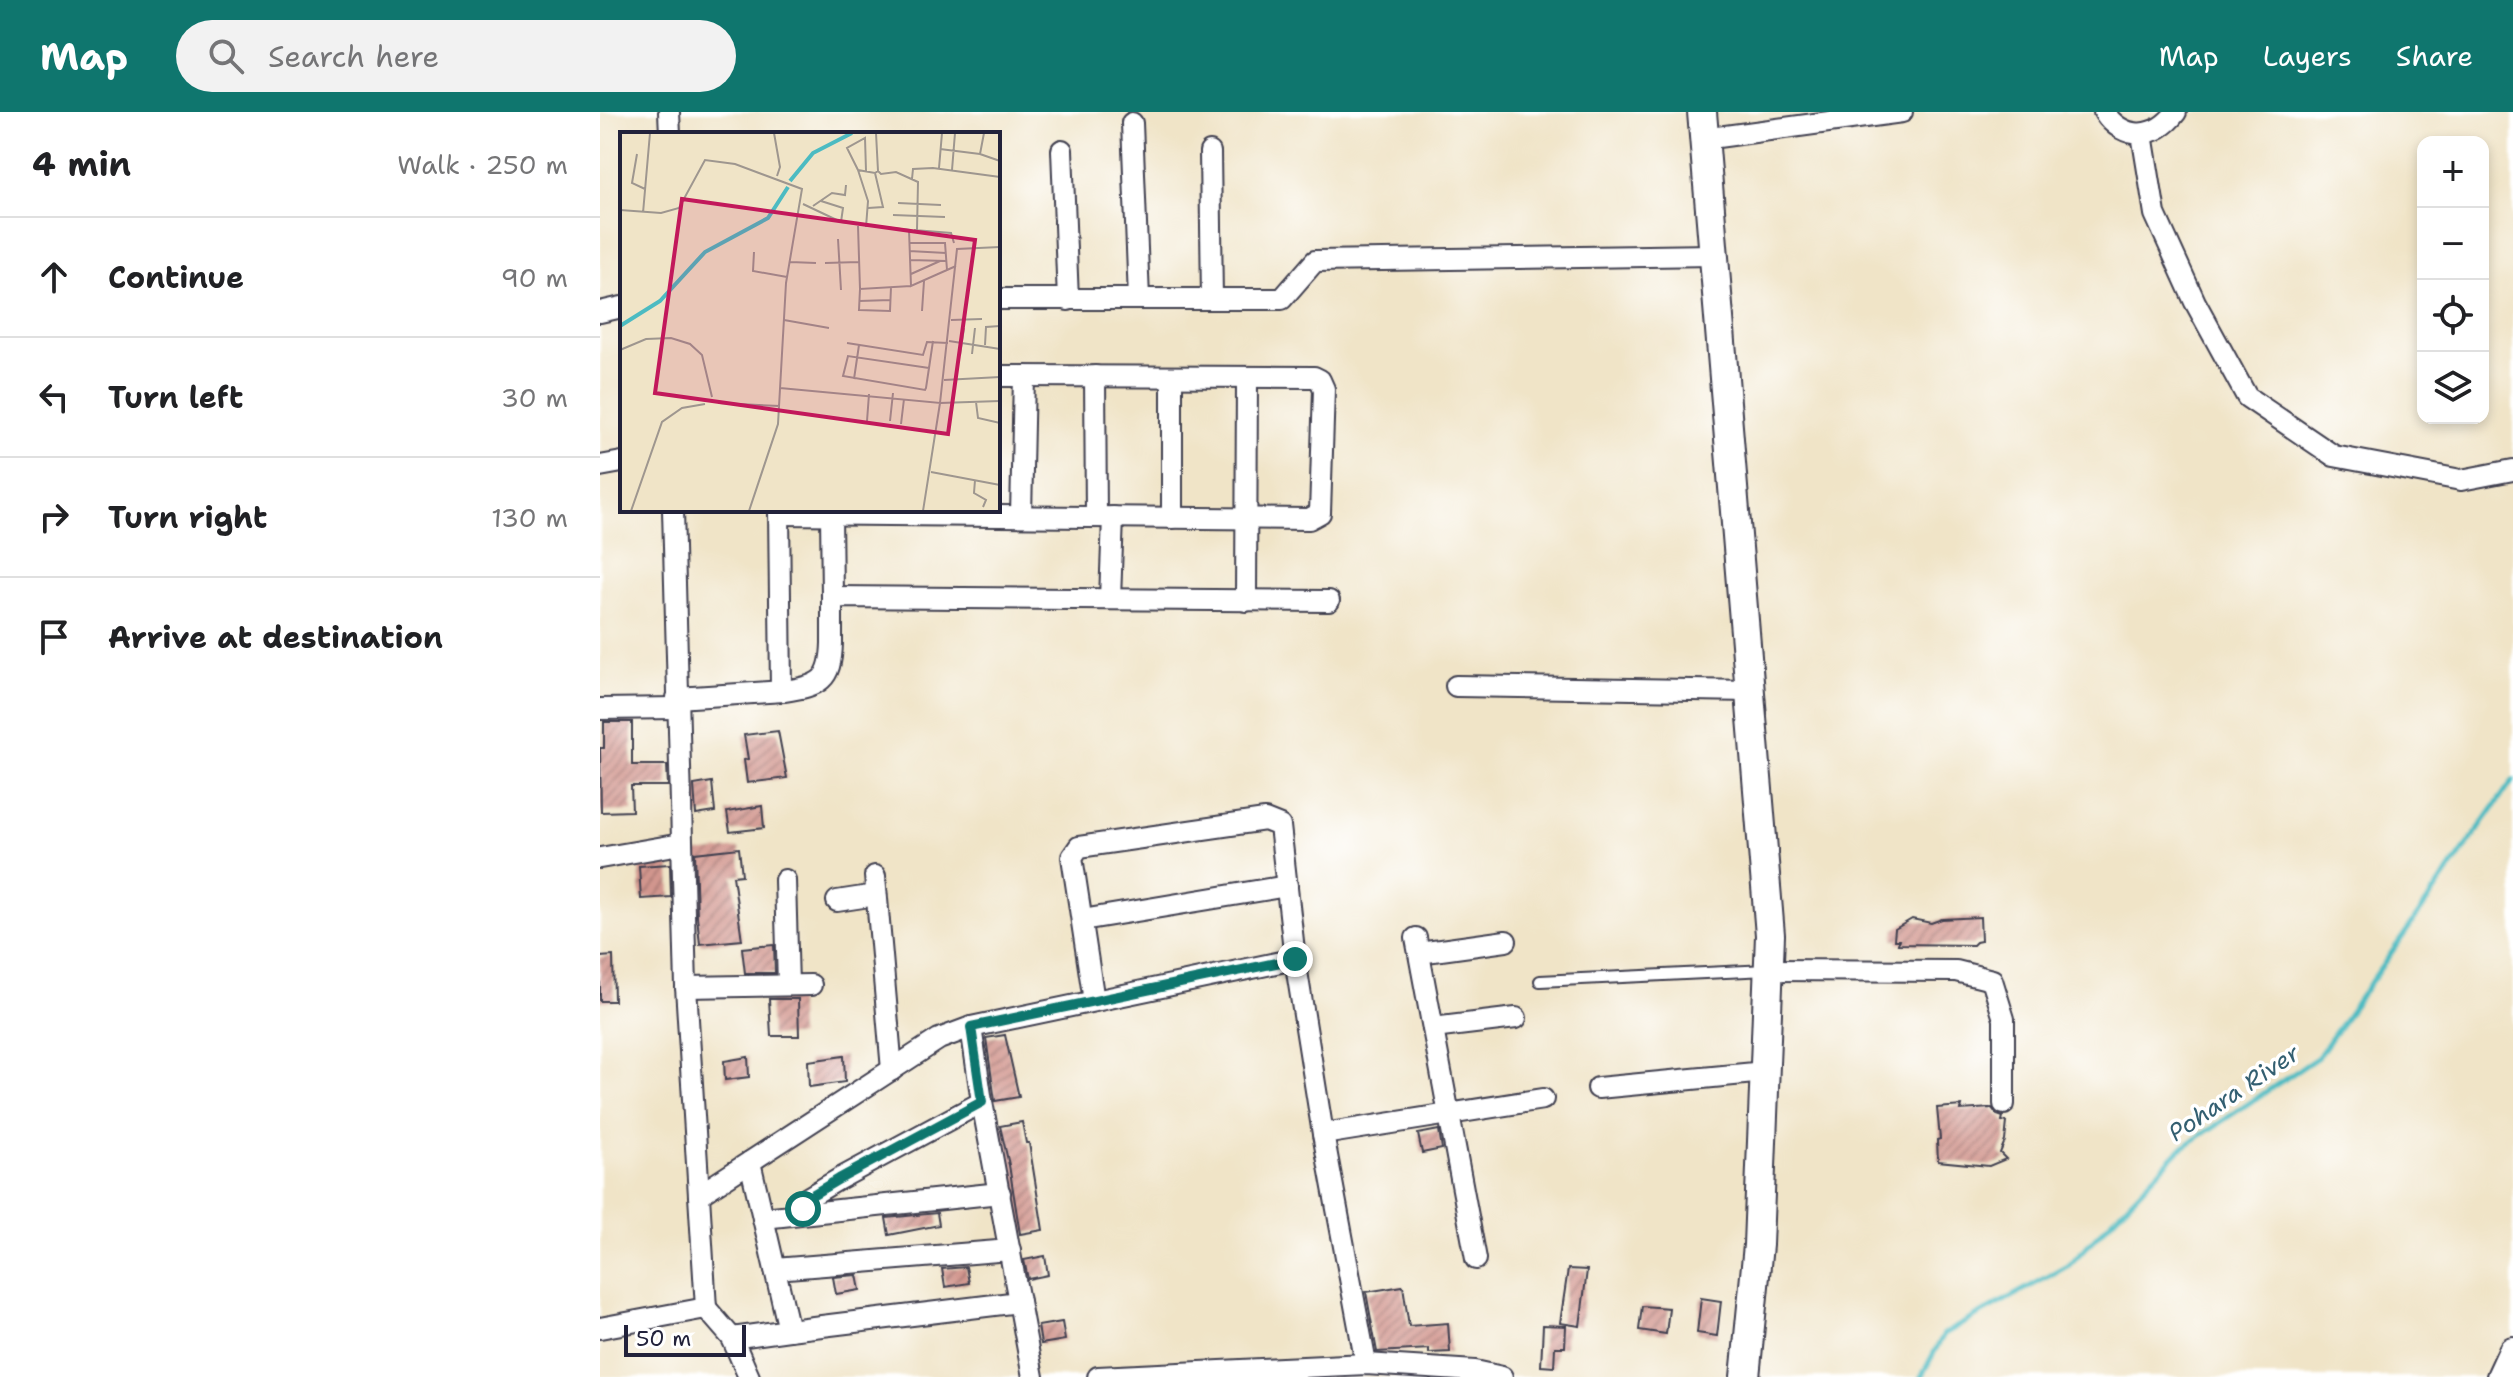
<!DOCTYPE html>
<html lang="en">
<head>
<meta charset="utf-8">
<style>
	:root { --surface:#fff; --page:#f2f2f2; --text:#202124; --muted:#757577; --line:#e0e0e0; --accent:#0f766e }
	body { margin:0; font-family:"Shantell Sans",sans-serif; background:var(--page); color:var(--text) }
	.controls { position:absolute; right:24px; top:24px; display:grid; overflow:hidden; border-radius:16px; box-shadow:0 4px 12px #0003 }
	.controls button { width:72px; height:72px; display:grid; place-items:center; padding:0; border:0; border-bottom:2px solid var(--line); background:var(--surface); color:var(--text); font:40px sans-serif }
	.scale { position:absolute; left:24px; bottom:20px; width:122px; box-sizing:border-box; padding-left:8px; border:4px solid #22223b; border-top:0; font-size:22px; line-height:28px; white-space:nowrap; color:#22223b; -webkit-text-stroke:6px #fff; paint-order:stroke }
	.stop { position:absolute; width:24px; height:24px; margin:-18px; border:6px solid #0f766e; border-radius:50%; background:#fff }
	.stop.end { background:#0f766e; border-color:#fff; box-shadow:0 2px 8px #0008 }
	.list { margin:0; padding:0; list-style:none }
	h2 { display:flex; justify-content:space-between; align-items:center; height:104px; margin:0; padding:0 32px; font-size:34px }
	h2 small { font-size:26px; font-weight:400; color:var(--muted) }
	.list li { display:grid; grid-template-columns:52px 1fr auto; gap:24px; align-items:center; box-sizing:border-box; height:120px; padding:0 32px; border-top:2px solid var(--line) }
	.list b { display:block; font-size:30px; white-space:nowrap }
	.list em { font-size:26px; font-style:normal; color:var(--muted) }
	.icon { flex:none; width:44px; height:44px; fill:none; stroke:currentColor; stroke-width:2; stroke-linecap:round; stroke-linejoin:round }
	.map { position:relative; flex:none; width:1913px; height:1265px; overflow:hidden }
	header { display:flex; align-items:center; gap:48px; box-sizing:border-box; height:112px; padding:0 40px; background:var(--accent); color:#fff }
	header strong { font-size:38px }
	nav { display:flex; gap:44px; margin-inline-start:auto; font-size:28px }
	.search { width:560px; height:72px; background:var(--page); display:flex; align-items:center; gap:20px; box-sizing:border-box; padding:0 28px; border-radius:44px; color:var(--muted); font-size:30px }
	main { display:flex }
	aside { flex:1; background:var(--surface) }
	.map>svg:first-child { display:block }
</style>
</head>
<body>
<header>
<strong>Map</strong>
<div class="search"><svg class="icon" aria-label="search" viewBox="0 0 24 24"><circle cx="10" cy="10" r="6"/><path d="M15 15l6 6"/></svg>Search here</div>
<nav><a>Map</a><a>Layers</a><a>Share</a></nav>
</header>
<main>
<aside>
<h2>4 min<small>Walk · 250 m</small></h2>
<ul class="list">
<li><svg class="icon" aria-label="ahead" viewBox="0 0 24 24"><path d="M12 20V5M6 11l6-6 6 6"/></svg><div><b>Continue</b></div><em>90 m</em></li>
<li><svg class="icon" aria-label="left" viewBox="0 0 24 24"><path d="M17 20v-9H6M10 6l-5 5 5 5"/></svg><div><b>Turn left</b></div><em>30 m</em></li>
<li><svg class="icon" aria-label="right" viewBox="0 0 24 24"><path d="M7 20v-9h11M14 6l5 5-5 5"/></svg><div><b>Turn right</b></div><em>130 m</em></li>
<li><svg class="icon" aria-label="arrive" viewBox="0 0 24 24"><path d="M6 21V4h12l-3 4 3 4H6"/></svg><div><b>Arrive at destination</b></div></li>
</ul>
</aside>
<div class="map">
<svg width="1913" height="1265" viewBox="0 0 1913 1265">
	<defs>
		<pattern id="building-hatch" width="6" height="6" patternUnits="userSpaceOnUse" patternTransform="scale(2)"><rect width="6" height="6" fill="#d2968e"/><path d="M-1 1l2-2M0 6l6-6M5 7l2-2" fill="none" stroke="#aa7a75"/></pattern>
	</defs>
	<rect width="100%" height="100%" fill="#fff"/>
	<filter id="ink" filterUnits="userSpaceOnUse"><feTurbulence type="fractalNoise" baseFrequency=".0125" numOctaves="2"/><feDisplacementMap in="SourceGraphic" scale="16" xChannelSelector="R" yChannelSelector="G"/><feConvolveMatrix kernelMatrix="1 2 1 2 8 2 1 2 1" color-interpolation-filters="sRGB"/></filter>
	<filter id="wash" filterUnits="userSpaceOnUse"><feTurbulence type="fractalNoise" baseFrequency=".006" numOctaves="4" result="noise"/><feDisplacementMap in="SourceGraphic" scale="32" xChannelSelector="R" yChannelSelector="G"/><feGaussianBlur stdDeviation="1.8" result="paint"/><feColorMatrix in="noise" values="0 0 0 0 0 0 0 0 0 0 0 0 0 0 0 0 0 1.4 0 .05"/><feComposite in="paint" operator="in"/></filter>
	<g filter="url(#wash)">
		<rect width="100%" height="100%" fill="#f0e4c7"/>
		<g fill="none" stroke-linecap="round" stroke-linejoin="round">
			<polyline stroke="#4cbbc2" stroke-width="5" points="1321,1265 1344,1222 1469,1153 1579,1038 1718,945 1913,668"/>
		</g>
		<g id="blocks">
			<g fill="url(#building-hatch)">
				<polygon points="4,610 32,610 32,653 67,653 68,674 31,674 32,699 1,700 0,636 4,636"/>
				<polygon points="178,619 187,666 147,671 144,648 148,647 144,623"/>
				<polygon points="112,670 115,700 96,703 94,673"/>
				<polygon points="162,694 164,716 130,720 127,700"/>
				<polygon points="139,736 142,763 133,764 142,828 100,832 97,804 95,741"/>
				<polygon points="70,752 71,785 41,787 39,754"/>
				<polygon points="1380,805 1381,829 1376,830 1373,833 1298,832 1299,828 1294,828 1295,817 1312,807 1331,811 1342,807"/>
				<polygon points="174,833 175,861 145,861 142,836"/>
				<polygon points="13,844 14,889 0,889 0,845"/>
				<polygon points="169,887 198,887 199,924 171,924"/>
				<polygon points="405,923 419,985 395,989 386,926"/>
				<polygon points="244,944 245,970 209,975 208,949"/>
				<polygon points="148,945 149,965 125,968 124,949"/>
				<polygon points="1362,994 1361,998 1392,996 1397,1003 1403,1005 1402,1009 1407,1010 1405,1029 1400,1041 1406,1047 1389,1054 1338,1049 1337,1028 1340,1027 1337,996"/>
				<polygon points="422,1010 426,1031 429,1031 443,1118 420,1122 409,1053 400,1014"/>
				<polygon points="839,1018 842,1037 822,1041 818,1022"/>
				<polygon points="337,1101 339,1113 289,1123 286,1106"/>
				<polygon points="445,1144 448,1163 428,1167 424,1148"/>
				<polygon points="366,1155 369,1171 345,1175 342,1157"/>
				<polygon points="968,1157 987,1158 980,1214 960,1211"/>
				<polygon points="257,1163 260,1178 236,1182 233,1165"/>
				<polygon points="803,1174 809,1214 848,1211 850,1240 829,1241 829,1237 777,1240 766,1180"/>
				<polygon points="1101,1186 1121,1189 1117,1224 1097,1221"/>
				<polygon points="1042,1194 1069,1196 1066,1222 1039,1218"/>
				<polygon points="462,1210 465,1228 441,1232 438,1214"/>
				<polygon points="943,1213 966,1214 965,1235 955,1235 954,1255 941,1254"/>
			</g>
		</g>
	</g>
	<g filter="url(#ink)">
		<use href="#blocks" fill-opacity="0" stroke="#413f50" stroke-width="2"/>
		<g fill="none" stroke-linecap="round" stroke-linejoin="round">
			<g stroke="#413f50" stroke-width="14">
				<polyline id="lane" points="940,869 1167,858"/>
			</g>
			<g stroke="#413f50" stroke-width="24">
				<g id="street">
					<polyline points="69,0 70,22"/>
					<path d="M1504,0c20,30 52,27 72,0"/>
					<polyline points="532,11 539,187"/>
					<polyline points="1542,22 1555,102 1595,190 1647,285 1734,344 1861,368 1913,358"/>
					<polyline points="1103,27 1302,0"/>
					<polyline points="462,38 468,188"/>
					<polyline points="610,40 612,187"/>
					<polyline points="398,187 682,187 715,149 1113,143"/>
					<polyline points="0,200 22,195"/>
					<polyline points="495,264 496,405"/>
					<polyline points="0,354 22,350"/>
					<polyline points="179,398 181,579"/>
					<polyline points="179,402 709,407 720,401 724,277 720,268 714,265 398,264"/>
					<polyline points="231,402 232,485"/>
					<polyline points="421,404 424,264"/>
					<polyline points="572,406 572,265"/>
					<polyline points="510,487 513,405"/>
					<polyline points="646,489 647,265"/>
					<polyline points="856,574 1150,579"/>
					<path d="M77,586l107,-7c36,-5 47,-10 48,-48 0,-15 0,-31 0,-46l497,4"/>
					<polyline points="0,597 77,596"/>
					<polyline points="0,746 81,732"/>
					<polyline points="275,764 292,958"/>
					<polyline points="185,768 188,873"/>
					<polyline points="237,789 276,783"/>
					<polyline points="482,808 687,774"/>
					<polyline points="816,826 876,1147"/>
					<polyline points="819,841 906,829"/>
					<polyline points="1169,858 1356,859 1392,868 1404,907 1404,992"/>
					<polyline points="86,875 211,873"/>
					<polyline points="494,889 472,745 479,735 665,708 680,714 695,847"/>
					<polyline points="371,915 695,847 723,1022 766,1252"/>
					<polyline points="833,916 916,906"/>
					<polyline points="998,976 1165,960"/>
					<polyline points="723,1022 943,987"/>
					<polyline points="150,1050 189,1218 419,1190"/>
					<polyline points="99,1083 339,927 371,915 382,990 433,1265"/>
					<polyline points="203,1101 203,1093 207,1086 239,1067 382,990"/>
					<polyline points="163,1106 400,1081"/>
					<polyline points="175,1157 410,1138"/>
					<polyline points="106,1196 132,1226 189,1218"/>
					<polyline points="0,1216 106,1196 86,875 73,398"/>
					<polyline points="132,1226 149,1265"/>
					<polyline points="498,1265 766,1252 875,1259 902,1265"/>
				</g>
			</g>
			<g stroke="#413f50" stroke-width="32">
				<g id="secondary">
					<polyline points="1102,0 1170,823 1158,1133 1145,1265"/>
					<polyline points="1901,1265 1913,1239"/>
				</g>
			</g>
			<use href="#lane" stroke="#fff" stroke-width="10"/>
			<use href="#street" stroke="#fff" stroke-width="20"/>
			<use href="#secondary" stroke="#fff" stroke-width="28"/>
		</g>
	</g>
	<g fill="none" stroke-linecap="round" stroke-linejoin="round" filter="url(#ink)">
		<polyline stroke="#0f766e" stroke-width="10" points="203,1097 207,1086 239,1067 382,990 371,915 695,847"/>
	</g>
	<g text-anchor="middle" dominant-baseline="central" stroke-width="7" stroke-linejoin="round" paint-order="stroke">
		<g font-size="24" font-style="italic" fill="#335f71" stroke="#fff">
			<text transform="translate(1634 981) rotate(-34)">Pohara River</text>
		</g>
	</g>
	<g transform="translate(20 20)">
		<rect width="380" height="380" fill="#f0e4c7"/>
		<path fill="none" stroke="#4cbbc2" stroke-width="4" d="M170,49l23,-28 39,-20M0,194l40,-25 45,-49 63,-34 20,-31"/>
		<path fill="none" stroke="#9e968f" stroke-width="2" d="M154,1l6,34 -3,9M256,1l2,38M364,1l-4,21 20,7M320,17l40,5M17,22l-5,29 13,6M319,36l3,-35M238,38l10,31 -2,26M332,38l3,-37M246,39l-1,-33 -18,10 11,22 17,3 3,-2 3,3 15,-2 22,10 -1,48M292,47l1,-10 20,-1 67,9M201,69l22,7 -2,14M278,71l43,2M183,72l38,18 68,8 2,56 45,-20M193,74l19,-13 13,2 1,-10M248,76l15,-1 -8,-34M0,78l41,3 18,-5 26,-48 30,4 67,25 -16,94 -8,141 -29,87M23,81l7,-80M273,83l52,2M238,94l2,63 51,-3M294,98l37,3 3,10M218,107l3,51M289,111h36l2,27M289,119l37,2M134,120l-1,19 34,6M290,128l37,1M170,130l26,1M205,131l34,-1M291,142l29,-13M240,157l-1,21 31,1 1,-24M239,169l32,-1M302,179l2,-30M164,188l45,8M331,188l31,-1M329,209l51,8M227,211l76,12 4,-13 21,1M365,213l1,-18 14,-1M0,218l26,-11 25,-1 19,6 12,11 10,42M352,222l3,-26M340,223l4,-27M309,236l-81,-12 -5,20 82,14 1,-2 3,-20 4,-27M234,247l5,-34M324,248l56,-3M160,256l160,15 17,-154 43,-2M356,270l2,16 22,5M98,271l62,3M247,289l2,-27M270,289l3,-28M281,292l3,-25M311,340l69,13M355,348l-1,13 12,7 -3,7M11,379l31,-89 20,-14 23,-4M303,379l17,-108 60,-2"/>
		<path fill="#c2185b" fill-opacity="0.15" stroke="#c2185b" stroke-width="4" d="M62,67l293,41 -27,194 -293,-41z"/>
		<rect width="380" height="380" fill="none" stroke="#22223b" stroke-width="4"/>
	</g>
</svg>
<div class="controls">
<button>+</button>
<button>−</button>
<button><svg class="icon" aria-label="locate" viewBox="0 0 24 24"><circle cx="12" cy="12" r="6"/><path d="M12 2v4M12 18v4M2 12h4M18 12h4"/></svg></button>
<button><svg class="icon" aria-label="layers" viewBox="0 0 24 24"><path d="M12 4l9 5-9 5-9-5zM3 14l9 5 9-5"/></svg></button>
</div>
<div class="scale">50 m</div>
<div class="stop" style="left:203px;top:1097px"></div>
<div class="stop end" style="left:695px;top:847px"></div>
</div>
</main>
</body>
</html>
